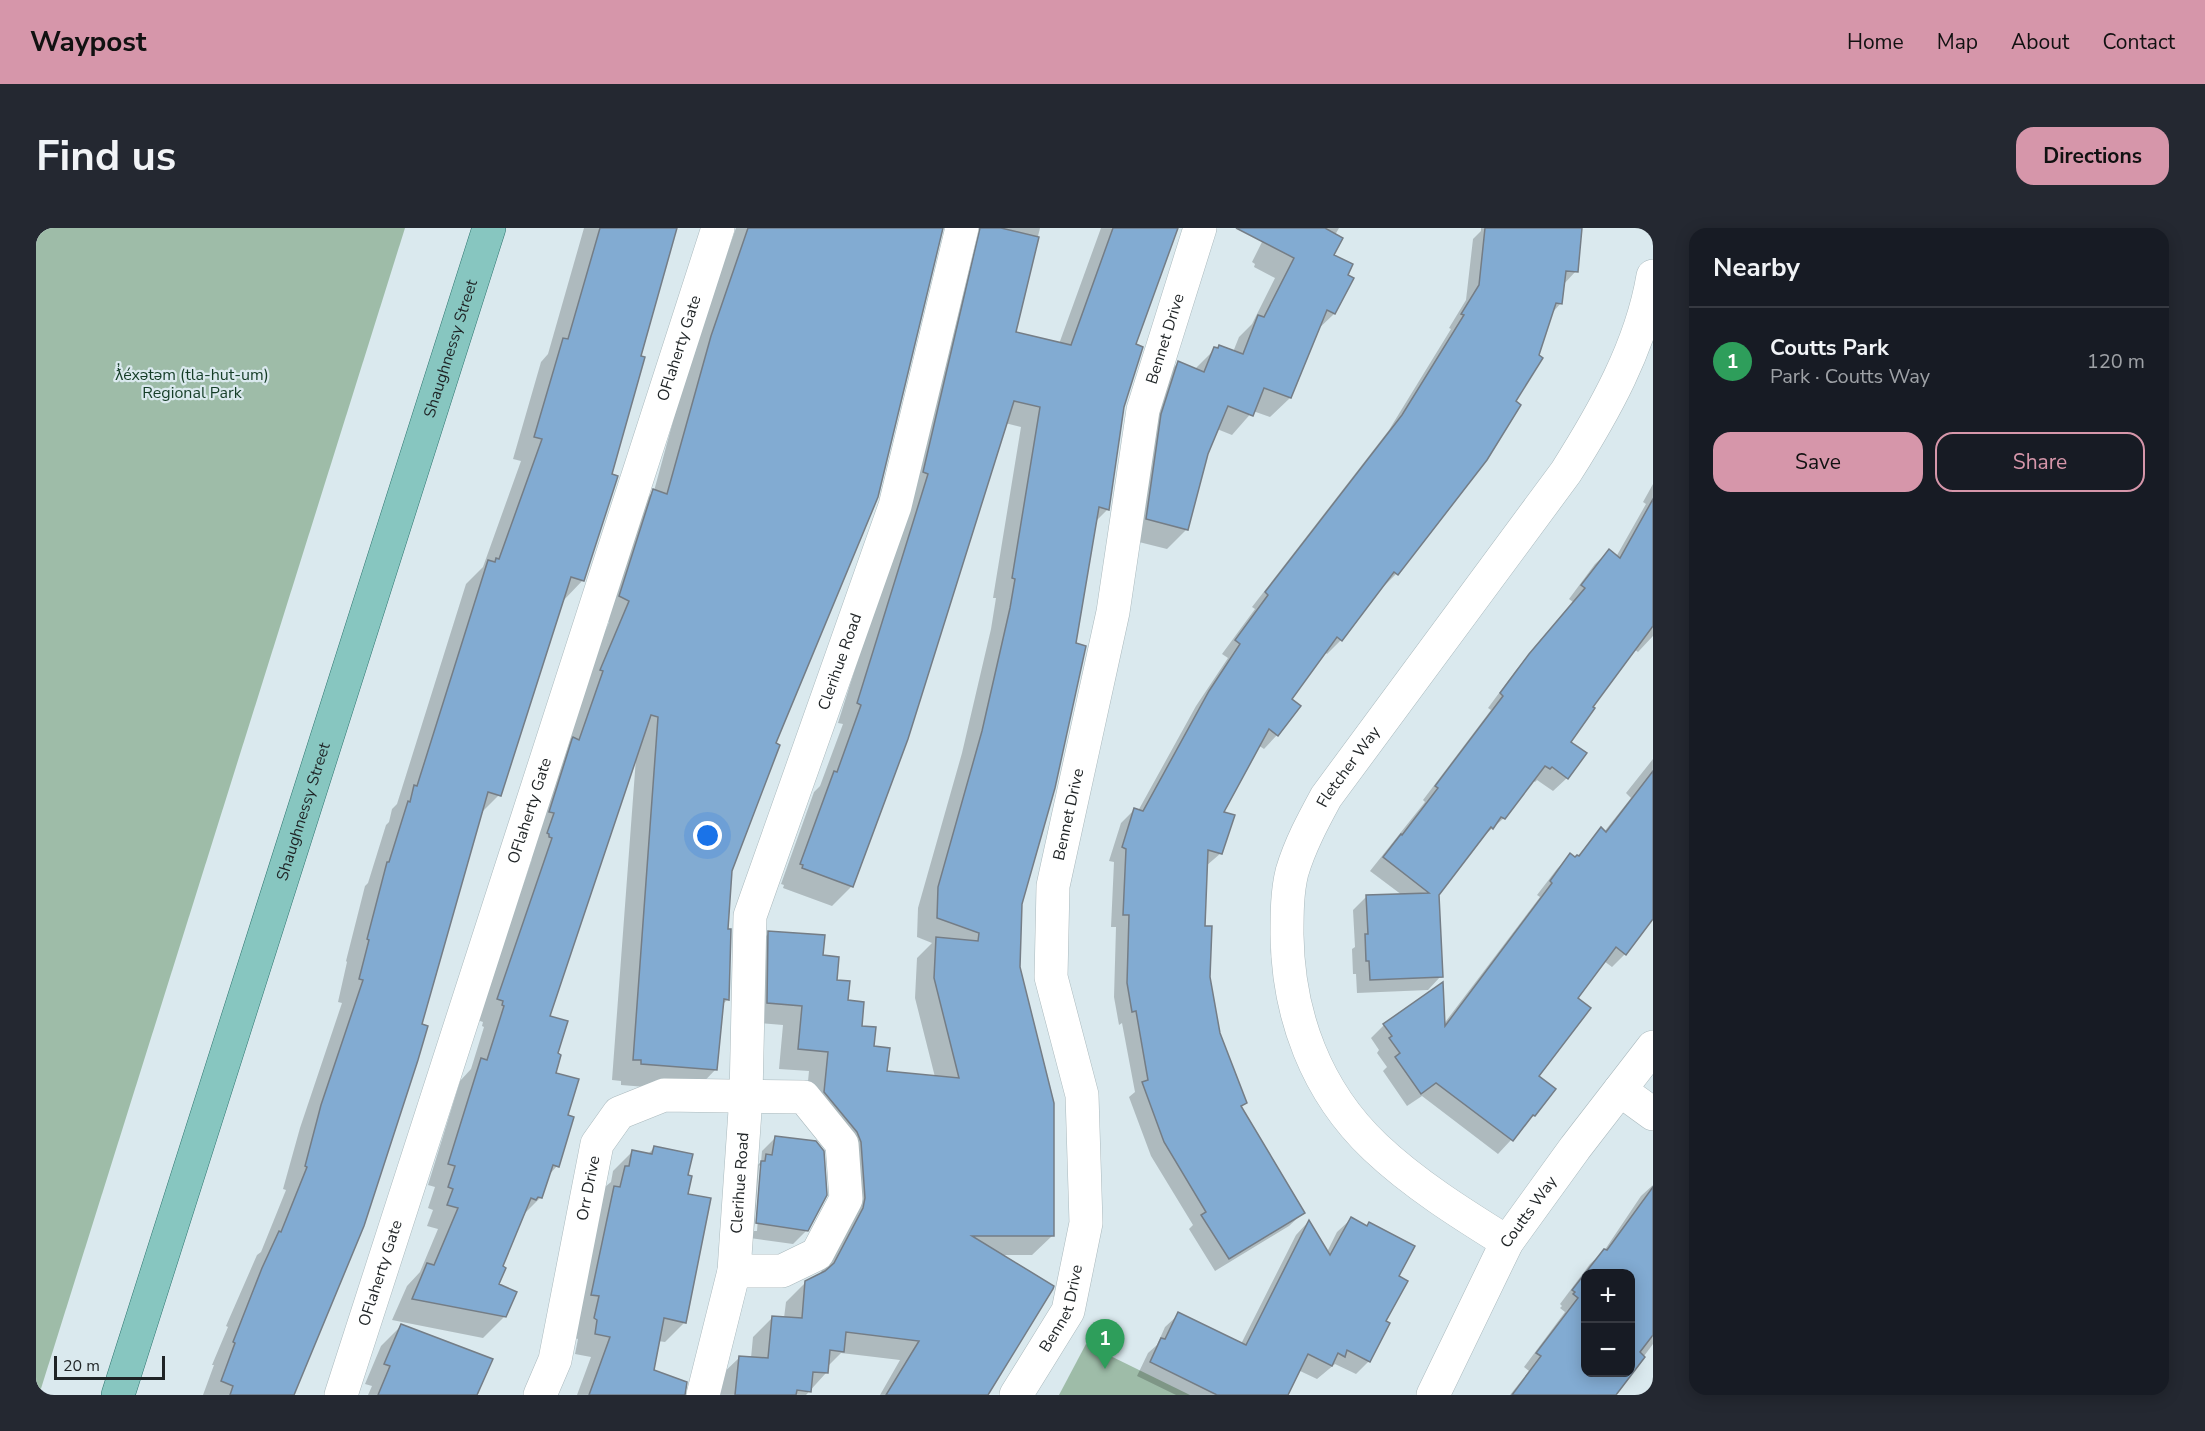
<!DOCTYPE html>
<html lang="en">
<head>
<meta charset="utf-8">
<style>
	:root { --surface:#171b24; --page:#242831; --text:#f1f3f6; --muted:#9ea1a6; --line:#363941; --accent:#d696aa }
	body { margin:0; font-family:"Nunito Sans",sans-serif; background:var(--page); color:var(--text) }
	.controls { position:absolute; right:18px; bottom:18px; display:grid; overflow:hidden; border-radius:12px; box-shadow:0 3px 15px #0003 }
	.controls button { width:54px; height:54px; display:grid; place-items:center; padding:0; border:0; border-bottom:2px solid var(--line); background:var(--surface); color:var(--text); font:30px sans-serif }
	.scale { position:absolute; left:18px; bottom:15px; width:111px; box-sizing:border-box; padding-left:6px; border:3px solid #1f2426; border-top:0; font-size:16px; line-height:21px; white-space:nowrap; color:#1f2426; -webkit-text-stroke:4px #dae9ee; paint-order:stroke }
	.you { position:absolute; left:672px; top:608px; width:21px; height:21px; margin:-15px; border:4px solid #fff; border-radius:50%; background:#1a73e8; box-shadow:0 0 0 9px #1a73e833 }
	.badge { display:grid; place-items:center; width:39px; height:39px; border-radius:50%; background:var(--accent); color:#fff; font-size:20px; font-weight:700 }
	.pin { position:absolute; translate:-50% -50px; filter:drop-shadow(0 2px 3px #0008) }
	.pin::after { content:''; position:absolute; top:32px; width:21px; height:18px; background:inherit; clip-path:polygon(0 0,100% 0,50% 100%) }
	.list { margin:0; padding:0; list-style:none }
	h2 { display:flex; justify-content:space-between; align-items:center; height:78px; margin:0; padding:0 24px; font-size:26px }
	h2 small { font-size:20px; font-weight:400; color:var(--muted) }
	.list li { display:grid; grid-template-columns:39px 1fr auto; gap:18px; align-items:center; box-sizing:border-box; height:108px; padding:0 24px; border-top:2px solid var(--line) }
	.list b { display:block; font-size:22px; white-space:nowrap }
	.list p { margin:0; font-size:20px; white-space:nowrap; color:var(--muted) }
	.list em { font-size:20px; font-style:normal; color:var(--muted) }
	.actions { display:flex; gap:12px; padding:18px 24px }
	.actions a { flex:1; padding:14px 0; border:2px solid var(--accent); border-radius:18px; text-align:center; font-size:21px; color:var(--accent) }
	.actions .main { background:var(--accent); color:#111 }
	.map { position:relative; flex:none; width:1617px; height:1167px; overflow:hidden; border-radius:18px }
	header { display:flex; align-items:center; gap:36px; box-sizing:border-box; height:84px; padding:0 30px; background:var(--accent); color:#111 }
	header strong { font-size:28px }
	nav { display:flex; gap:33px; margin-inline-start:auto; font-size:21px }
	.intro { display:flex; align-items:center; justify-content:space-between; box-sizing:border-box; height:144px; padding:0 36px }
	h1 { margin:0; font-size:42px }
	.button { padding:15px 27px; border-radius:18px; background:var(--accent); color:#111; font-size:21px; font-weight:700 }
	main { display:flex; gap:36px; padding:0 36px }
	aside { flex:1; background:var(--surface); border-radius:18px; box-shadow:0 3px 15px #0003 }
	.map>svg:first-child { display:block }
</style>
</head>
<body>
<header>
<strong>Waypost</strong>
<nav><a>Home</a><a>Map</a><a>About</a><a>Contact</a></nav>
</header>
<div class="intro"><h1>Find us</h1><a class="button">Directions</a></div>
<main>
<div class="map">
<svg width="1617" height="1167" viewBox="0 0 1617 1167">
	<rect width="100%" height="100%" fill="#dae9ee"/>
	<g fill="#9ebca8">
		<polygon points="0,0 369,0 3,1167 0,1167"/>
		<polygon points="1050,1116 1154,1167 1023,1167"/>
	</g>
	<g fill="#0003" fill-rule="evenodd">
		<polygon points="548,0 640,0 603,129 547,352 526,374 463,567 443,587 256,1167 167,1167 178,1137 176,1137 192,1099 190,1098 221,1027 225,1024 250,962 247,961 264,900 306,775 302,774 311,734 310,733 329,658 332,655 350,597 353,594 356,581 361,576 430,356 447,339 485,233 477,231 505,134 512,126"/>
		<polygon points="700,0 905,0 695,643 690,702 692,771 686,777 680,841 659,863 585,857 585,853 576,852 600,530 512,789 520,826 518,846 530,888 521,938 512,948 505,969 486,988 465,1039 461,1057 468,1089 447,1110 356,1092 371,1058 384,1044 402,1001 391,998 397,982 392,980 399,959 392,957 424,853 435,841 448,799 446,798 447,794 441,792 496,631 492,630 544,463 573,394 563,389 597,284 618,263 654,131"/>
		<polygon points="937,0 1004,0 978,105 1023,116 1065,0 1140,0 1098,117 1072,281 1059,294 984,676 982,739 1016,1008 996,1027 964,1027 951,1167 844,1167 864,1132 805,1125 791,1139 790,1145 770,1167 682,1167 683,1149 703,1130 715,1130 717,1109 737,1089 748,1090 750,1074 770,1054 783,1048 807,1001 805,934 769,884 773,843 743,841 747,797 712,794 713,725 733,705 786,728 850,845 899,849 879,770 881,730 896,715 881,709 882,680 926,525 955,401 960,370 957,370 985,199 969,195 816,658 796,678 747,660 748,657 745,656 778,564 784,558 807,496 802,495 874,266"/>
		<polygon points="1209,0 1303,0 1299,7 1296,27 1310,48 1316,51 1298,86 1280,103 1254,170 1234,189 1217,183 1196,207 1181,201 1171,225 1151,301 1131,321 1091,311 1122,155 1142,135 1159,141 1179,121 1197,124 1203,109 1216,96 1239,50 1218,39 1219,36 1216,34 1228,10"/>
		<polygon points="1445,0 1544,0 1540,43 1527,57 1525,75 1516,85 1400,294 1360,346 1347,359 1346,358 1305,412 1291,426 1289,424 1253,471 1241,507 1228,521 1222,517 1186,585 1185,625 1170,638 1168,699 1173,749 1183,805 1209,875 1204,880 1267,985 1253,998 1179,1043 1153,1001 1157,997 1115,928 1093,869 1099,864 1086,795 1083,797 1078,769 1080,699 1075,699 1078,634 1073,633 1085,595 1099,581 1102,583 1160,478 1192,430 1186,426 1219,381 1216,379 1353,202 1415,101 1413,100 1430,72 1437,11 1445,3"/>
		<polygon points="1617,256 1617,408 1602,424 1598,421 1555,479 1532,514 1531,550 1517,563 1501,552 1499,554 1496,552 1468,590 1444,611 1402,666 1405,748 1392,762 1321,765 1320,746 1317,746 1316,721 1319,719 1317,682 1331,668 1366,667 1334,643 1389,574 1387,572 1455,482 1452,480 1480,442 1537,374 1533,371 1559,336 1573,323 1580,329 1610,276 1607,274"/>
		<polygon points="1617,531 1617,688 1589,726 1576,739 1568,733 1540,771 1501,849 1517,861 1498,887 1462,926 1386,868 1371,878 1347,843 1351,839 1341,825 1343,822 1335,810 1348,797 1407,797 1504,669 1501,667 1521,641 1534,627 1539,631 1565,602 1568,604 1595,570 1590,565"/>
		<path d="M740,909l31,93 -14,14 -50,-7 10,-68 8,-7 1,-11zM726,935l-5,68h-3l5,-65z"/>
		<polygon points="618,920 651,948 649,1094 629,1114 622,1113 616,1142 622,1167 541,1167 555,1129 539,1126 542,1111 539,1110 569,959 575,954 577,943 597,923 611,927"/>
		<path d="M1617,957v159l-38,51h-105l19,-24 -5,-4 41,-55 -5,-4 2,-2 -2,-2 30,-40 14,-13 37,-55zM1550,1046h44v98h-44z"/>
		<polygon points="1315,991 1361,1048 1348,1093 1333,1133 1320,1146 1299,1136 1281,1151 1262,1142 1250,1167 1140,1167 1101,1148 1112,1125 1121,1117 1129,1099 1143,1086 1205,1116 1260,1007 1272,994 1291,1024 1301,1004"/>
		<polygon points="365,1098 440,1167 332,1167 336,1158 329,1156 345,1118"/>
	</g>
	<g fill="#82abd2" stroke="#747d86" stroke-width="1.5" fill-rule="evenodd">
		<polygon points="564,0 641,0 605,128 609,129 576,246 582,248 548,353 535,349 465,568 452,564 386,796 392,798 382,832 328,998 258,1167 194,1167 197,1158 185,1153 199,1115 197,1114 226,1040 243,1003 245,1004 271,939 269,938 285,877 327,752 323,751 333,712 331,711 351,634 353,634 372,573 374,574 378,557 381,558 452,332 459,334 460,330 463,331 506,211 498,209 527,110 532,111"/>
		<polygon points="712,0 907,0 842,269 740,515 744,517 696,643 692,701 695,701 693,772 688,771 681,842 605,836 605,832 597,832 622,489 615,487 514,788 532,793 522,825 525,827 520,845 543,851 532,887 538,889 523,939 517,937 506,970 502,969 500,972 495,970 467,1038 470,1040 463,1056 481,1064 470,1089 376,1071 391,1035 398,1037 422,980 411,977 417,961 412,959 419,938 412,936 445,830 451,832 468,778 466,777 467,773 461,771 516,610 513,609 513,606 511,605 518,585 513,584 536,511 537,509 543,512 567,443 564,442 593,373 583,368 617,261 631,266 675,108"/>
		<polygon points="944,0 965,0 1003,9 980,104 1035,117 1077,0 1142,0 1100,116 1107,119 1088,179 1073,282 1063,279 1040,415 1050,418 1019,560 986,676 984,739 1018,875 1018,1008 936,1008 1018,1058 1017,1061 952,1167 850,1167 883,1113 810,1104 808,1124 794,1122 792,1145 777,1144 775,1164 761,1162 760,1167 699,1167 703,1128 732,1130 736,1088 766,1090 769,1053 789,1043 798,1035 827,980 829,970 825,914 821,904 788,864 792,824 762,821 766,778 731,775 732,703 789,707 787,727 803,729 801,752 814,753 812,772 828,774 826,798 840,799 838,818 854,820 851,843 923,850 898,750 900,709 942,713 943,705 901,690 902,659 946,503 974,380 979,351 976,350 1004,179 978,173 872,511 817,659 766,640 767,637 764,636 798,543 801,544 825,477 821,475 892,246 887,244"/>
		<polygon points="1200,0 1289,0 1307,10 1298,27 1317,36 1312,47 1318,50 1299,86 1291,82 1255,170 1228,160 1217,188 1192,178 1172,226 1152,302 1110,291 1125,186 1142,133 1168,144 1178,119 1182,120 1183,117 1207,126 1222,87 1228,89 1258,30"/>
		<polygon points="1449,0 1546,0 1542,44 1530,43 1526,76 1520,75 1503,127 1507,130 1480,173 1485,177 1451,232 1362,347 1358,344 1306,413 1301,409 1256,471 1265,478 1242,508 1233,501 1188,584 1199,587 1186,626 1172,622 1169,698 1176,698 1174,749 1184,805 1211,875 1205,878 1269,985 1193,1031 1165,987 1170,984 1128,914 1106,854 1112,852 1100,783 1096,784 1091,755 1093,687 1087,687 1090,621 1086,619 1098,580 1107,583 1173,463 1204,416 1199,412 1232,367 1229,364 1366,187 1428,87 1425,86 1443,57"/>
		<polygon points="1617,271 1617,398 1557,479 1559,480 1535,514 1551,525 1532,551 1516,539 1514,541 1509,538 1469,591 1465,589 1457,601 1455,599 1403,667 1407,749 1334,752 1333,733 1330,733 1329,706 1332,706 1330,667 1393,665 1347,629 1365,606 1366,607 1402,560 1399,558 1467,468 1464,465 1493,426 1549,360 1545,357 1573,321 1584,330"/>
		<polygon points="1617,543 1617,691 1590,727 1580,719 1542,770 1555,780 1503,848 1520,861 1499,888 1497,887 1477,913 1400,855 1385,866 1359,829 1364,825 1353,810 1356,808 1347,796 1407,754 1409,798 1516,655 1514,653 1534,625 1539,629 1541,627 1543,628 1565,599 1570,604"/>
		<polygon points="739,908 780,913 788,923 791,967 772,1003 720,995 725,933 729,933 730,926 736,927"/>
		<polygon points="618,918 657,926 652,947 656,948 652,966 675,970 650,1095 628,1090 618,1142 651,1154 649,1167 553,1167 574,1109 559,1106 561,1092 558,1090 563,1068 555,1067 578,958 584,959 589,938 593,938 596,922 616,926"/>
		<path d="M1617,959v148l-13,17 5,5 -29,38h-104l29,-39 -5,-3 42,-55 -5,-4 2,-2 -3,-2 32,-41 3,1zM1550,1046h44v98h-44z"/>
		<polygon points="1315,989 1331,998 1333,994 1379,1018 1363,1048 1372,1053 1350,1093 1354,1095 1334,1134 1311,1122 1309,1129 1302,1125 1296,1138 1272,1126 1252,1167 1181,1167 1114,1134 1125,1110 1129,1111 1142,1084 1210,1117 1273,992 1294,1027"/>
		<polygon points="365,1096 457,1131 441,1167 342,1167 354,1138 348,1136"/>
	</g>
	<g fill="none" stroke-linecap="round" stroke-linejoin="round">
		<g stroke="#aab9bd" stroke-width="34">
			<g id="minor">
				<polyline points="1584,862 1617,886"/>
				<path id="s1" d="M1471,1014c-45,-28 -93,-58 -132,-95 -59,-56 -87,-132 -88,-212 0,-21 0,-43 5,-63 8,-27 21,-51 34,-75l240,-325c38,-60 75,-125 87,-196"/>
				<path id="s2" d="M305,1167l377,-1167"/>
				<path id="s3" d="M504,1167l15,-35 42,-216 22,-31 45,-18 140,2 38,47 4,55 -29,55 -35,17h-48"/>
				<path id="s4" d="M667,1167l31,-124 12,-175 4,-180 145,-410 67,-278"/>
				<path id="s5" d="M980,1167l52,-84 18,-88 -4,-128 -31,-118 2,-91 60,-274 30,-202 57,-182"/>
				<path id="s6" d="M1397,1167l74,-153 68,-94 78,-101"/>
			</g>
		</g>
		<g stroke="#2f756f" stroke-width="34">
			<g id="major">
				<path id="s7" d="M82,1167l371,-1167"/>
			</g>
		</g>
		<use href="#minor" stroke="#fff" stroke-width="33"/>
		<use href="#major" stroke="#87c6c0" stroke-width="33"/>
	</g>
	<g text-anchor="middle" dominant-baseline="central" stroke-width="4.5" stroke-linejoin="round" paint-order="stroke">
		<g font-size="16" fill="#1f2426" stroke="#dae9ee">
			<text stroke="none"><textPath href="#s5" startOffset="1089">Bennet Drive</textPath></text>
			<text stroke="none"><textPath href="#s7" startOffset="1098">Shaughnessy Street</textPath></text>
			<text stroke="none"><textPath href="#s2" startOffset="1100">OFlaherty Gate</textPath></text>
			<text stroke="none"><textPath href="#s4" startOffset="753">Clerihue Road</textPath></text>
			<text stroke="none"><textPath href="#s1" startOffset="582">Fletcher Way</textPath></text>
			<text stroke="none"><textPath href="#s7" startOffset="612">Shaughnessy Street</textPath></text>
			<text stroke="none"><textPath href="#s2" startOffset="614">OFlaherty Gate</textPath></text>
			<text stroke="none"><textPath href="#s5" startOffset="603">Bennet Drive</textPath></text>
			<text stroke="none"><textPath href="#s4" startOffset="216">Clerihue Road</textPath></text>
			<text stroke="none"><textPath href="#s3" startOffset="213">Orr Drive</textPath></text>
			<text stroke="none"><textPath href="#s6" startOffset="207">Coutts Way</textPath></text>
			<text stroke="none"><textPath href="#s2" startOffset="128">OFlaherty Gate</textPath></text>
			<text stroke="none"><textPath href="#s5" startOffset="99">Bennet Drive</textPath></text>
		</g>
		<g font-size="16" fill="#153d27" stroke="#dae9ee">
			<text x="156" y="147">ƛ̓éxətəm (tla-hut-um)<tspan x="156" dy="18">Regional Park</tspan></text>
		</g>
	</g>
</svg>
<div class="controls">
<button>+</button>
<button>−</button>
</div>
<div class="scale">20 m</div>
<div class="you"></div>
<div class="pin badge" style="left:1069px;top:1141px;background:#2e9e5b">1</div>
</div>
<aside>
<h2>Nearby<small></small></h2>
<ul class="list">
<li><span class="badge" style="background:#2e9e5b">1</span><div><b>Coutts Park</b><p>Park · Coutts Way</p></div><em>120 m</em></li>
</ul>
<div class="actions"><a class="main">Save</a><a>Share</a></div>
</aside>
</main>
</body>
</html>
